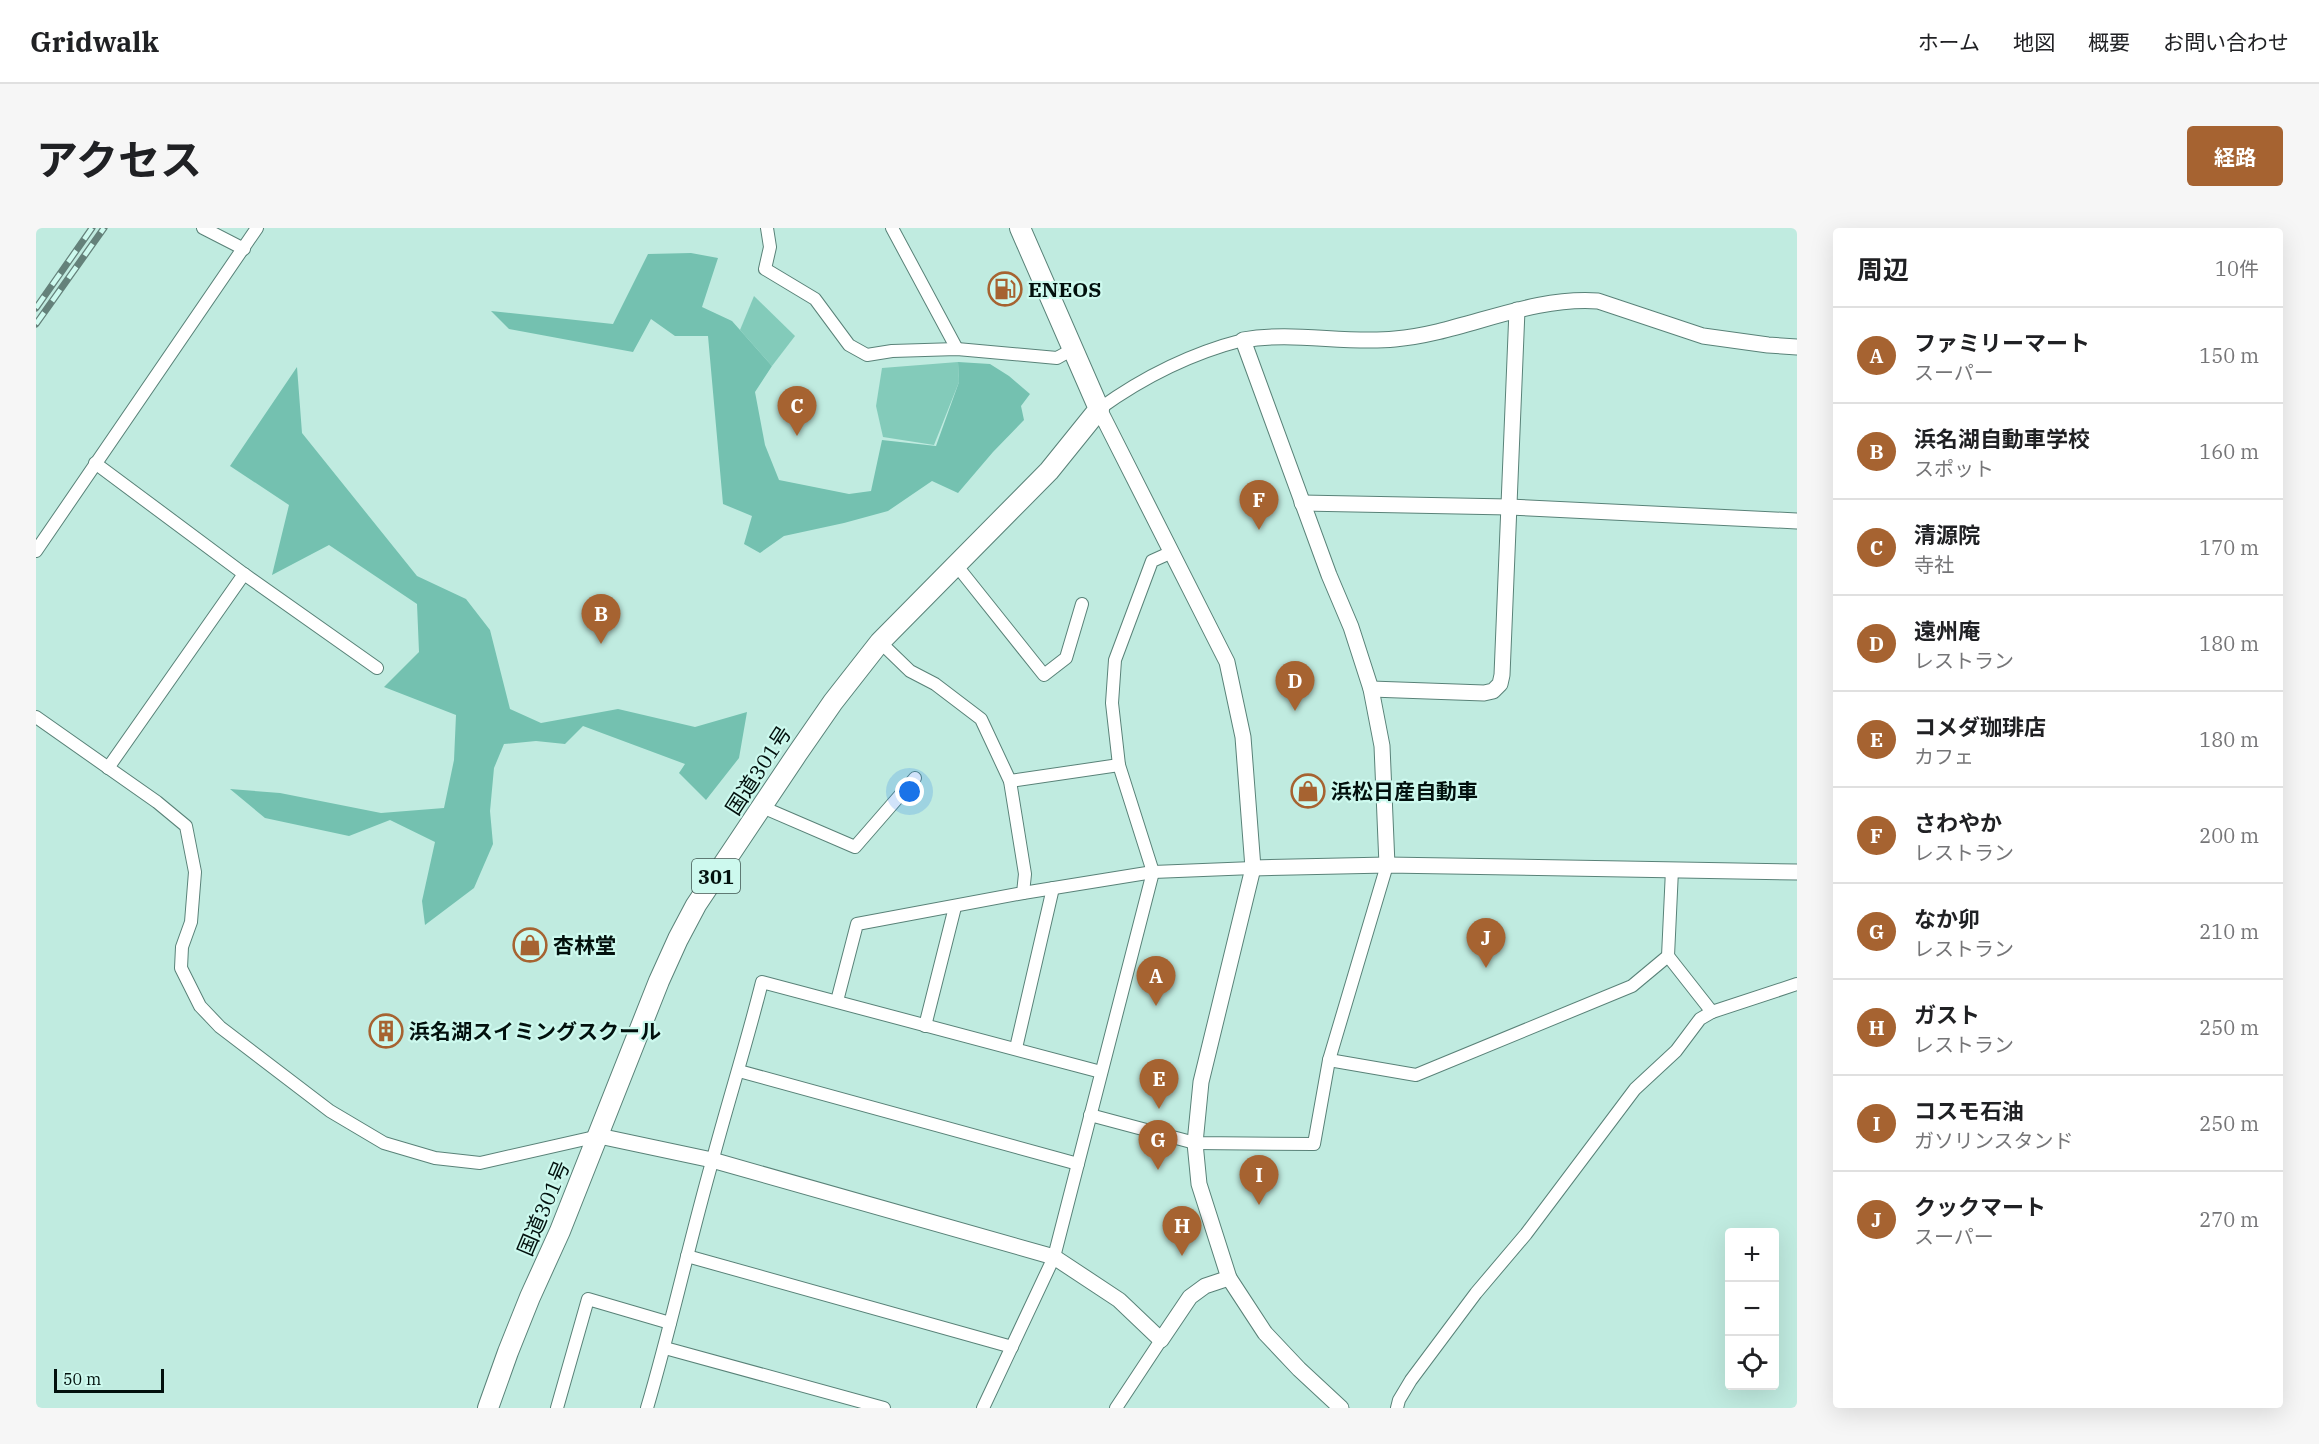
<!DOCTYPE html>
<html lang="ja">
<head>
<meta charset="utf-8">
<style>
	:root { --surface:#fff; --page:#f6f6f6; --text:#202124; --muted:#757577; --line:#e0e0e0; --accent:#a66331 }
	body { margin:0; font-family:"IBM Plex Serif","Noto Sans JP",serif; background:var(--page); color:var(--text) }
	.controls { position:absolute; right:18px; bottom:18px; display:grid; overflow:hidden; border-radius:6px; box-shadow:0 6px 24px #0002 }
	.controls button { width:54px; height:54px; display:grid; place-items:center; padding:0; border:0; border-bottom:2px solid var(--line); background:var(--surface); color:var(--text); font:30px sans-serif }
	.scale { position:absolute; left:18px; bottom:15px; width:110px; box-sizing:border-box; padding-left:6px; border:3px solid #02100d; border-top:0; font-size:16px; line-height:21px; white-space:nowrap; color:#02100d; -webkit-text-stroke:4px #cdf9ee; paint-order:stroke }
	.you { position:absolute; left:874px; top:564px; width:21px; height:21px; margin:-15px; border:4px solid #fff; border-radius:50%; background:#1a73e8; box-shadow:0 0 0 9px #1a73e833 }
	.badge { display:grid; place-items:center; width:39px; height:39px; border-radius:50%; background:var(--accent); color:#fff; font-size:20px; font-weight:700 }
	.pin { position:absolute; translate:-50% -50px; filter:drop-shadow(0 2px 3px #0008) }
	.pin::after { content:''; position:absolute; top:32px; width:21px; height:18px; background:inherit; clip-path:polygon(0 0,100% 0,50% 100%) }
	.list { margin:0; padding:0; list-style:none }
	h2 { display:flex; justify-content:space-between; align-items:center; height:78px; margin:0; padding:0 24px; font-size:26px }
	h2 small { font-size:20px; font-weight:400; color:var(--muted) }
	.list li { display:grid; grid-template-columns:39px 1fr auto; gap:18px; align-items:center; box-sizing:border-box; height:96px; padding:0 24px; border-top:2px solid var(--line) }
	.list b { display:block; font-size:22px; white-space:nowrap }
	.list p { margin:0; font-size:20px; white-space:nowrap; color:var(--muted) }
	.list em { font-size:20px; font-style:normal; color:var(--muted) }
	.icon { flex:none; width:33px; height:33px; fill:none; stroke:currentColor; stroke-width:2; stroke-linecap:round; stroke-linejoin:round }
	.map { position:relative; flex:none; width:1761px; height:1180px; overflow:hidden; border-radius:6px }
	header { display:flex; align-items:center; gap:36px; box-sizing:border-box; height:84px; padding:0 30px; background:var(--surface); border-bottom:2px solid var(--line) }
	header strong { font-size:28px }
	nav { display:flex; gap:33px; margin-inline-start:auto; font-size:21px }
	.intro { display:flex; align-items:center; justify-content:space-between; box-sizing:border-box; height:144px; padding:0 36px }
	h1 { margin:0; font-size:42px }
	.button { padding:15px 27px; border-radius:6px; background:var(--accent); color:#fff; font-size:21px; font-weight:700 }
	main { display:flex; gap:36px; padding:0 36px }
	aside { flex:1; background:var(--surface); border-radius:6px; box-shadow:0 6px 24px #0002 }
	.map>svg:first-child { display:block }
</style>
</head>
<body>
<header>
<strong>Gridwalk</strong>
<nav><a>ホーム</a><a>地図</a><a>概要</a><a>お問い合わせ</a></nav>
</header>
<div class="intro"><h1>アクセス</h1><a class="button">経路</a></div>
<main>
<div class="map">
<svg width="1761" height="1180" viewBox="0 0 1761 1180">
	<rect width="100%" height="100%" fill="#c0ebe0"/>
	<g fill="#83cbba">
		<polygon points="718,68 759,108 736,138 704,102"/>
		<polygon points="922,134 923,154 898,217 847,209 840,178 846,140"/>
	</g>
	<g fill="#74c1b0">
		<polygon points="655,25 682,30 666,79 696,93 736,138 719,164 729,217 743,252 813,266 835,263 846,212 900,218 923,154 922,134 954,136 973,148 994,166 985,178 988,192 957,224 922,265 896,253 852,283 808,295 748,308 724,325 708,316 716,288 687,276 672,108 639,108 615,91 597,124 473,101 455,83 577,96 612,26"/>
		<polygon points="261,139 266,205 381,348 430,371 454,402 474,481 505,495 582,481 659,499 711,484 703,530 670,572 643,545 649,536 547,498 529,516 500,513 468,516 458,540 454,583 457,616 438,660 389,697 386,673 399,614 354,592 313,608 229,590 194,561 244,565 345,585 408,580 418,532 420,487 348,459 383,424 381,376 293,317 236,347 253,277 194,238"/>
	</g>
	<g fill="none" stroke-linecap="round" stroke-linejoin="round">
		<g stroke="#598278" stroke-width="14">
			<g id="minor">
				<polyline points="167,0 208,21"/>
				<polyline points="731,0 734,19 729,41 779,71 813,117 831,127 856,123 921,121 1021,130 1037,121"/>
				<polyline points="856,0 921,121"/>
				<path d="M1063,181c43,-31 93,-56 144,-69"/>
				<polyline points="59,235 208,346 341,440"/>
				<polyline points="0,323 221,0"/>
				<polyline points="921,338 1008,447 1030,430 1046,376"/>
				<polyline points="844,414 874,443 899,456 945,491 974,553 989,646 987,665"/>
				<polyline points="0,489 121,574 150,598 159,644 155,694 146,719 145,740 164,778 184,799 294,883 348,915 399,930 444,935 563,908"/>
				<polyline points="72,540 208,346"/>
				<polyline points="974,553 1083,537"/>
				<polyline points="726,579 819,619 879,550"/>
				<polyline points="1632,728 1676,784 1761,756"/>
				<polyline points="801,773 821,696 987,665 1117,644 1217,640"/>
				<polyline points="889,798 919,679"/>
				<polyline points="980,820 1017,660"/>
				<polyline points="1293,832 1380,847 1596,758 1632,728 1636,642"/>
				<polyline points="703,843 1042,936"/>
				<polyline points="1054,887 1159,915 1278,916 1293,832 1351,637"/>
				<polyline points="651,1028 976,1119"/>
				<polyline points="629,1120 848,1180"/>
				<polyline points="521,1180 552,1071 634,1095"/>
				<path d="M611,1180c24,-81 42,-165 65,-246 16,-60 35,-120 50,-180l339,90"/>
				<polyline points="947,1180 1018,1029 1117,644 1083,537 1076,475 1079,432 1116,333 1136,324"/>
				<polyline points="1080,1180 1125,1112"/>
				<polyline points="1361,1180 1363,1172 1375,1152 1440,1065 1490,1006 1599,861 1640,823 1664,791 1676,784"/>
			</g>
		</g>
		<g stroke="#598278" stroke-width="17">
			<g id="tertiary">
				<polyline points="1063,181 1191,434 1207,509 1217,640 1165,854 1159,915 1163,956 1193,1050 1229,1105 1263,1141 1305,1180"/>
				<polyline points="1266,275 1473,279 1761,293"/>
				<polyline points="1335,461 1448,465 1457,463 1464,456 1466,447 1481,82"/>
				<path d="M1351,637l-5,-119 -11,-57 -20,-62 -22,-52 -86,-235c50,-9 101,4 152,-1 68,-6 133,-43 203,-38l105,35 65,9 29,2"/>
				<polyline points="1217,640 1351,637 1761,644"/>
				<polyline points="563,908 676,932 1018,1029 1083,1072 1125,1112 1154,1069 1169,1058 1193,1050"/>
			</g>
		</g>
		<g stroke="#598278" stroke-width="22">
			<polyline id="trunk" points="452,1180 472,1124 494,1069 524,1003 623,753 642,711 660,677 761,526 797,474 844,414 1013,243 1063,181 984,0"/>
		</g>
		<use href="#minor" stroke="#fff" stroke-width="12"/>
		<use href="#tertiary" stroke="#fff" stroke-width="15"/>
		<use href="#trunk" stroke="#fff" stroke-width="20"/>
		<g stroke="#64817a" stroke-width="7">
			<g id="rail">
				<polyline points="0,80 56,0"/>
				<polyline points="0,96 68,0"/>
			</g>
		</g>
		<use href="#rail" stroke="#cdf9ee" stroke-width="4.5" stroke-dasharray="14" stroke-linecap="butt"/>
	</g>
	<defs>
		<g id="fuel-ring" transform="scale(1.725)"><circle r="9.5" fill="#cdf9ee" stroke="#a66331" stroke-width="1.5"/><path d="M-5.5-6h7V0h2V4h1.3V-2.5L3-4.5l.8-.8L6-3V5H2.5V1h-1V6h-7ZM-4.2-4.7v3.2H.2V-4.7Z" fill="#a66331"/></g>
		<g id="shop-ring" transform="scale(1.725)"><circle r="9.5" fill="#cdf9ee" stroke="#a66331" stroke-width="1.5"/><path d="M-5-2.5h2.3a2.7 3.5 0 0 1 5.4 0H5L5.5 6h-11ZM-1.5-2.5h3a1.5 2.3 0 0 0-3 0Z" fill="#a66331"/></g>
		<g id="building-ring" transform="scale(1.725)"><circle r="9.5" fill="#cdf9ee" stroke="#a66331" stroke-width="1.5"/><path d="M-4-6H4V6H1V3H-1V6H-4ZM-2.5-4.3h1.7v1.8h-1.7ZM.8-4.3h1.7v1.8H.8ZM-2.5-1h1.7V.8h-1.7ZM.8-1h1.7V.8H.8Z" fill="#a66331"/></g>
	</defs>
	<g fill-rule="evenodd">
		<use href="#fuel-ring" x="969" y="61"/>
		<use href="#shop-ring" x="1272" y="563"/>
		<use href="#shop-ring" x="494" y="717"/>
		<use href="#building-ring" x="350" y="803"/>
	</g>
	<g text-anchor="middle" dominant-baseline="central" stroke-width="4.5" stroke-linejoin="round" paint-order="stroke">
		<rect fill="#cdf9ee" stroke="#3f5650" stroke-width="1.5" x="656" y="631" width="48" height="34" rx="4.5"/>
		<g font-size="20" font-weight="bold" fill="#02100d">
			<text x="680" y="648">301</text>
		</g>
		<g font-size="21" font-weight="bold" fill="#02100d" stroke="#cdf9ee" text-anchor="start">
			<text x="992" y="61">ENEOS</text>
			<text x="1295" y="563">浜松日産自動車</text>
			<text x="517" y="717">杏林堂</text>
			<text x="373" y="803">浜名湖スイミングスクール</text>
		</g>
		<g font-size="21" fill="#02100d" stroke="#cdf9ee">
			<text transform="translate(722 542) rotate(-57)">国道301号</text>
			<text transform="translate(507 980) rotate(-67)">国道301号</text>
		</g>
	</g>
</svg>
<div class="controls">
<button>+</button>
<button>−</button>
<button><svg class="icon" aria-label="locate" viewBox="0 0 24 24"><circle cx="12" cy="12" r="6"/><path d="M12 2v4M12 18v4M2 12h4M18 12h4"/></svg></button>
</div>
<div class="scale">50 m</div>
<div class="you"></div>
<div class="pin badge" style="left:1120px;top:778px">A</div>
<div class="pin badge" style="left:565px;top:416px">B</div>
<div class="pin badge" style="left:761px;top:208px">C</div>
<div class="pin badge" style="left:1259px;top:483px">D</div>
<div class="pin badge" style="left:1123px;top:881px">E</div>
<div class="pin badge" style="left:1223px;top:302px">F</div>
<div class="pin badge" style="left:1122px;top:942px">G</div>
<div class="pin badge" style="left:1146px;top:1028px">H</div>
<div class="pin badge" style="left:1223px;top:977px">I</div>
<div class="pin badge" style="left:1450px;top:740px">J</div>
</div>
<aside>
<h2>周辺<small>10件</small></h2>
<ul class="list">
<li><span class="badge">A</span><div><b>ファミリーマート</b><p>スーパー</p></div><em>150 m</em></li>
<li><span class="badge">B</span><div><b>浜名湖自動車学校</b><p>スポット</p></div><em>160 m</em></li>
<li><span class="badge">C</span><div><b>清源院</b><p>寺社</p></div><em>170 m</em></li>
<li><span class="badge">D</span><div><b>遠州庵</b><p>レストラン</p></div><em>180 m</em></li>
<li><span class="badge">E</span><div><b>コメダ珈琲店</b><p>カフェ</p></div><em>180 m</em></li>
<li><span class="badge">F</span><div><b>さわやか</b><p>レストラン</p></div><em>200 m</em></li>
<li><span class="badge">G</span><div><b>なか卯</b><p>レストラン</p></div><em>210 m</em></li>
<li><span class="badge">H</span><div><b>ガスト</b><p>レストラン</p></div><em>250 m</em></li>
<li><span class="badge">I</span><div><b>コスモ石油</b><p>ガソリンスタンド</p></div><em>250 m</em></li>
<li><span class="badge">J</span><div><b>クックマート</b><p>スーパー</p></div><em>270 m</em></li>
</ul>
</aside>
</main>
</body>
</html>
